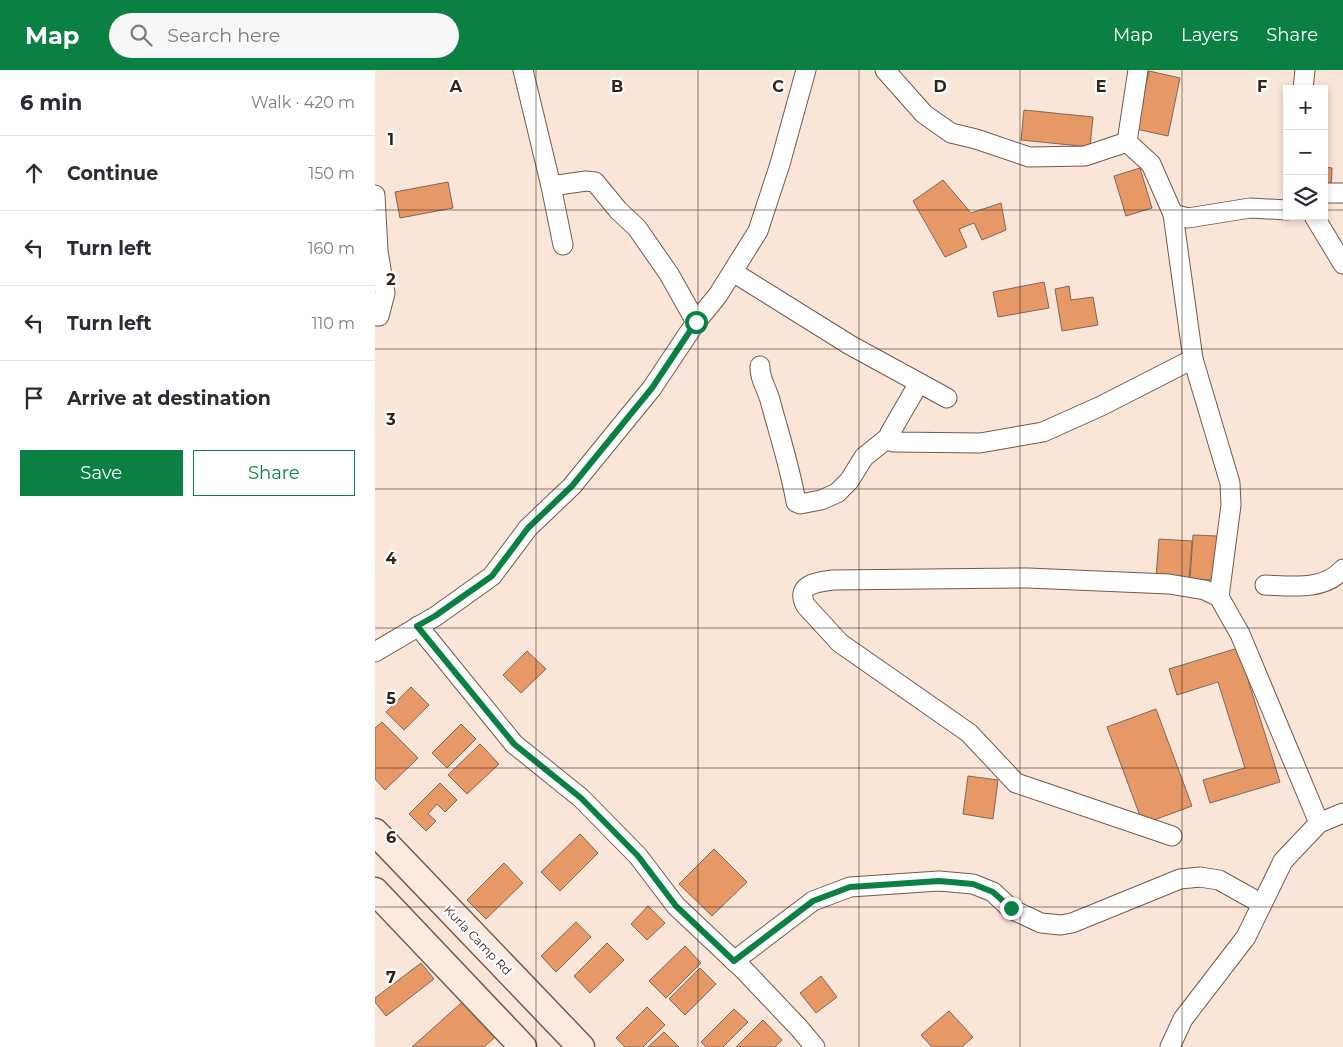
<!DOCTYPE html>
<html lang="en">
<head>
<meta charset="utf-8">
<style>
	:root { --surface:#fff; --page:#f7f7f7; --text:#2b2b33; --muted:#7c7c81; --line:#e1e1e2; --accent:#0b8043 }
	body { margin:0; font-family:Montserrat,sans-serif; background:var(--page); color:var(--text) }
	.controls { position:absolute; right:15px; top:15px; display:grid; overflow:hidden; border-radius:0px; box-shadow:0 2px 8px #0003 }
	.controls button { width:45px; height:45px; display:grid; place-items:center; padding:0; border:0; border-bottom:1px solid var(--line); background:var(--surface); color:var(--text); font:25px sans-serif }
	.stop { position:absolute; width:15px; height:15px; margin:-11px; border:4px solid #0b8043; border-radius:50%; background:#fff }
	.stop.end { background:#0b8043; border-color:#fff; box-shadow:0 1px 5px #0008 }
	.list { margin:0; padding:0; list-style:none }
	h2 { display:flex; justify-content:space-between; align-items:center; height:65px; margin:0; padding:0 20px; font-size:21px }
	h2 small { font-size:16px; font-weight:400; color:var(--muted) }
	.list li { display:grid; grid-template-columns:32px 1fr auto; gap:15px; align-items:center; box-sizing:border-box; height:75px; padding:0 20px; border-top:1px solid var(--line) }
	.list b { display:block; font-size:19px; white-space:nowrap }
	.list em { font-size:16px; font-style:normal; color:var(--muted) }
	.actions { display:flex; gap:10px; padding:15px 20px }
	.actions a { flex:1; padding:11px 0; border:1px solid var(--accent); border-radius:0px; text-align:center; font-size:18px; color:var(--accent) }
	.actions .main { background:var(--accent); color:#fff }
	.icon { flex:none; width:28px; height:28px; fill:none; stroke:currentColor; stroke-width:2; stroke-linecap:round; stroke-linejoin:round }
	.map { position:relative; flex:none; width:968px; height:977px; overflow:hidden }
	header { display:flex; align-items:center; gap:30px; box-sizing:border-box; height:70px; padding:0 25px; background:var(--accent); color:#fff }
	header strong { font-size:24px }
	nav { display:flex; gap:28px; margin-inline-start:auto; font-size:18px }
	.search { width:350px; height:45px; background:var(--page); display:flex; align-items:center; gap:12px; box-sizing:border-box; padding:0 18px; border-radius:28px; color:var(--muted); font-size:19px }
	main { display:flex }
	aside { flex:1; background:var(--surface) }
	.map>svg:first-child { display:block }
</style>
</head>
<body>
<header>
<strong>Map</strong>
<div class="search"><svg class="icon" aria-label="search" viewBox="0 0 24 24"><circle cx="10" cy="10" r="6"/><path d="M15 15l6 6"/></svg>Search here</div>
<nav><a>Map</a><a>Layers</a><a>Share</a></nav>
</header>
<main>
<aside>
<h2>6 min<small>Walk · 420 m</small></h2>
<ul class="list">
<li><svg class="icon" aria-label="ahead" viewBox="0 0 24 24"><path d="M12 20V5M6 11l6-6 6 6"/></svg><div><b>Continue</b></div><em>150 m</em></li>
<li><svg class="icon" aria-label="left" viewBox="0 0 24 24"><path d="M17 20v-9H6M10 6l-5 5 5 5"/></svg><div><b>Turn left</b></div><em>160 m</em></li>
<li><svg class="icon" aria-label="left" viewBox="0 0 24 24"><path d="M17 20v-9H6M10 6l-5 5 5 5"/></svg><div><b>Turn left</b></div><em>110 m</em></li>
<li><svg class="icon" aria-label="arrive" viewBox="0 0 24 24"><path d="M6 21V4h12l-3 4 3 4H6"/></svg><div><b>Arrive at destination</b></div></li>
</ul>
<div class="actions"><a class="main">Save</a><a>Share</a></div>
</aside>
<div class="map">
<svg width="968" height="977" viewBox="0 0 968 977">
	<rect width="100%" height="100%" fill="#fae5d9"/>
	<g fill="#e69867" stroke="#856654">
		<polygon points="774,1 805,8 793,66 761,59"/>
		<polygon points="649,40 718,47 715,77 646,70"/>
		<polygon points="949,97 957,98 956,119 949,118"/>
		<polygon points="765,98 777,138 751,146 739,106"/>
		<polygon points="568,110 596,143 626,133 631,160 607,170 599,153 584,159 592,177 570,187 538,131"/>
		<polygon points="73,112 78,138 25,148 20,122"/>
		<polygon points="669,212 674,238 623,247 618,222"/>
		<polygon points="694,216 696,230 718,227 723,255 687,261 680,219"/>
		<polygon points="818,465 842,466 839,510 815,509"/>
		<polygon points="784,469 817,471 814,509 781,507"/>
		<polygon points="863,578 905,712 835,733 828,710 870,698 843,612 802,625 794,599"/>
		<polygon points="152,581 171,599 146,623 128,605"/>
		<polygon points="36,617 54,635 29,660 11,642"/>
		<polygon points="781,639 817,736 768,754 732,657"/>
		<polygon points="7,652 43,688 10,720 0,709 0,658"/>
		<polygon points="86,654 101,669 72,698 57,683"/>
		<polygon points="105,674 124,694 92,724 73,705"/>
		<polygon points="593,706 623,710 618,749 588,744"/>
		<polygon points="65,713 82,730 70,742 62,734 53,744 61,751 51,761 34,744"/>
		<polygon points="205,764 223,783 185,821 166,802"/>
		<polygon points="339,779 372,812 337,846 304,814"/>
		<polygon points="129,793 148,813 111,849 92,830"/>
		<polygon points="273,836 290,853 272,870 256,854"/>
		<polygon points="201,852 216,867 181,902 166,886"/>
		<polygon points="232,873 249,890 215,923 199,906"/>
		<polygon points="310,876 326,893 291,928 274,911"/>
		<polygon points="46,893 59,909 11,946 0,932 0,928"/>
		<polygon points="325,898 341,914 310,945 294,929"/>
		<polygon points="446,906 462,927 441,943 425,923"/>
		<polygon points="94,926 126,962 109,977 37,977"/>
		<polygon points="272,937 290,955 268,977 250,977 241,968"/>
		<polygon points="359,939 373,952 348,977 331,977 326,972"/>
		<polygon points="574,941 598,967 587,977 557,977 546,965"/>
		<polygon points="388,950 407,970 400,977 361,977"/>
		<polygon points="289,962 303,976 303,977 273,977"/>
	</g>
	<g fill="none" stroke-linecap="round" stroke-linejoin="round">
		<g stroke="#775947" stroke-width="21">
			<g id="street">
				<polyline points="148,0 176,116 188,175"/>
				<polyline points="510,0 549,44 576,63 601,69 654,87 710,86 752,72 776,94 798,144 813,148 875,138 912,140"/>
				<polyline points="928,19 930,0"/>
				<polyline points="752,72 763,0"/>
				<polyline points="176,116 211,111 220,112 243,140 262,158 294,204 321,252"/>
				<polyline points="949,123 968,123"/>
				<polyline points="0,125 3,181 10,223 4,246 0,246"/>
				<polyline points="798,144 818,289 855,413 856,435 844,527"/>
				<polyline points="939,146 968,194"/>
				<polyline points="358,202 475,275 572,328"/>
				<path d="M385,296c-1,11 7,23 10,34 9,34 20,67 26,102l4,2 21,-4 16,-7 12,-12 15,-24 25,-20"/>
				<polyline points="544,313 515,363 514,367 515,371 519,372 605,373 668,362 726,336 818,289"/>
				<path d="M890,515c27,1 59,6 78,-16"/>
				<polyline points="43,556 139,674 206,728 263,786 301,836 368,899 424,958 440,977"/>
				<polyline points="0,582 61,546 117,506 153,458 197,416 277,318 321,252 343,225 383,161 405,94 431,0"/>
				<path d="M797,766l-156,-53 -47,-50 -129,-90 -34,-37c-12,-22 12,-24 27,-26l195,-2 141,6 36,6 14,7 21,37 79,189"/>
				<polyline points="359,891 438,831 475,817 564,811 598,814 618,822 636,839 666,853 686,855 697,853 805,809 825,807 844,810 887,834"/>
				<polyline points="795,977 808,949 871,867 908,791 944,753 968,743"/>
			</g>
		</g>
		<g stroke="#775947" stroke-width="29">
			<g id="secondary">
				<polyline points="0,762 206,977"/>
				<polyline points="0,821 148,977"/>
			</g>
		</g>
		<use href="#street" stroke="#fff" stroke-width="19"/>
		<use href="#secondary" stroke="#fbeae0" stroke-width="26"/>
	</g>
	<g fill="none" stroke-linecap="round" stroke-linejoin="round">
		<polyline stroke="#0b8043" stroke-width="6" points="321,252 277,318 197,416 153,458 117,506 60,546 42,556 139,674 206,728 263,786 301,836 359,891 438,831 475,817 564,811 598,814 618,822 636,838"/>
	</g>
	<path fill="none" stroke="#30231b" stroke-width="1" stroke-opacity="0.55" d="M161,0v977M323,0v977M484,0v977M645,0v977M807,0v977M0,140h912M949,140h19M0,279h968M0,419h968M0,558h968M0,698h968M0,837h968"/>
	<g text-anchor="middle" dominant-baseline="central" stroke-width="4.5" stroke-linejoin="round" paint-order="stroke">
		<g font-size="12" fill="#30231b" stroke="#fff">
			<text transform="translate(103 870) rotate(46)">Kurla Camp Rd</text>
		</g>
	</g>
	<g font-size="16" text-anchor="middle" font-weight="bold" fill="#30231b" stroke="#fff" stroke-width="4.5" stroke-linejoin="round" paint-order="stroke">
		<text x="81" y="22">A</text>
		<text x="242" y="22">B</text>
		<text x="403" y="22">C</text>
		<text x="565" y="22">D</text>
		<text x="726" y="22">E</text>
		<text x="887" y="22">F</text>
		<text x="16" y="75">1</text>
		<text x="16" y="215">2</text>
		<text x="16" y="355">3</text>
		<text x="16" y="494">4</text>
		<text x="16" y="634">5</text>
		<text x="16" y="773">6</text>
		<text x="16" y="913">7</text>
	</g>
</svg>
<div class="controls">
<button>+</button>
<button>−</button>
<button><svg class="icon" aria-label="layers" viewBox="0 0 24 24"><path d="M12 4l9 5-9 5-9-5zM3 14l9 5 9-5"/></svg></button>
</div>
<div class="stop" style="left:321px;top:252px"></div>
<div class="stop end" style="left:636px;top:838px"></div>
</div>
</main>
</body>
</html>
